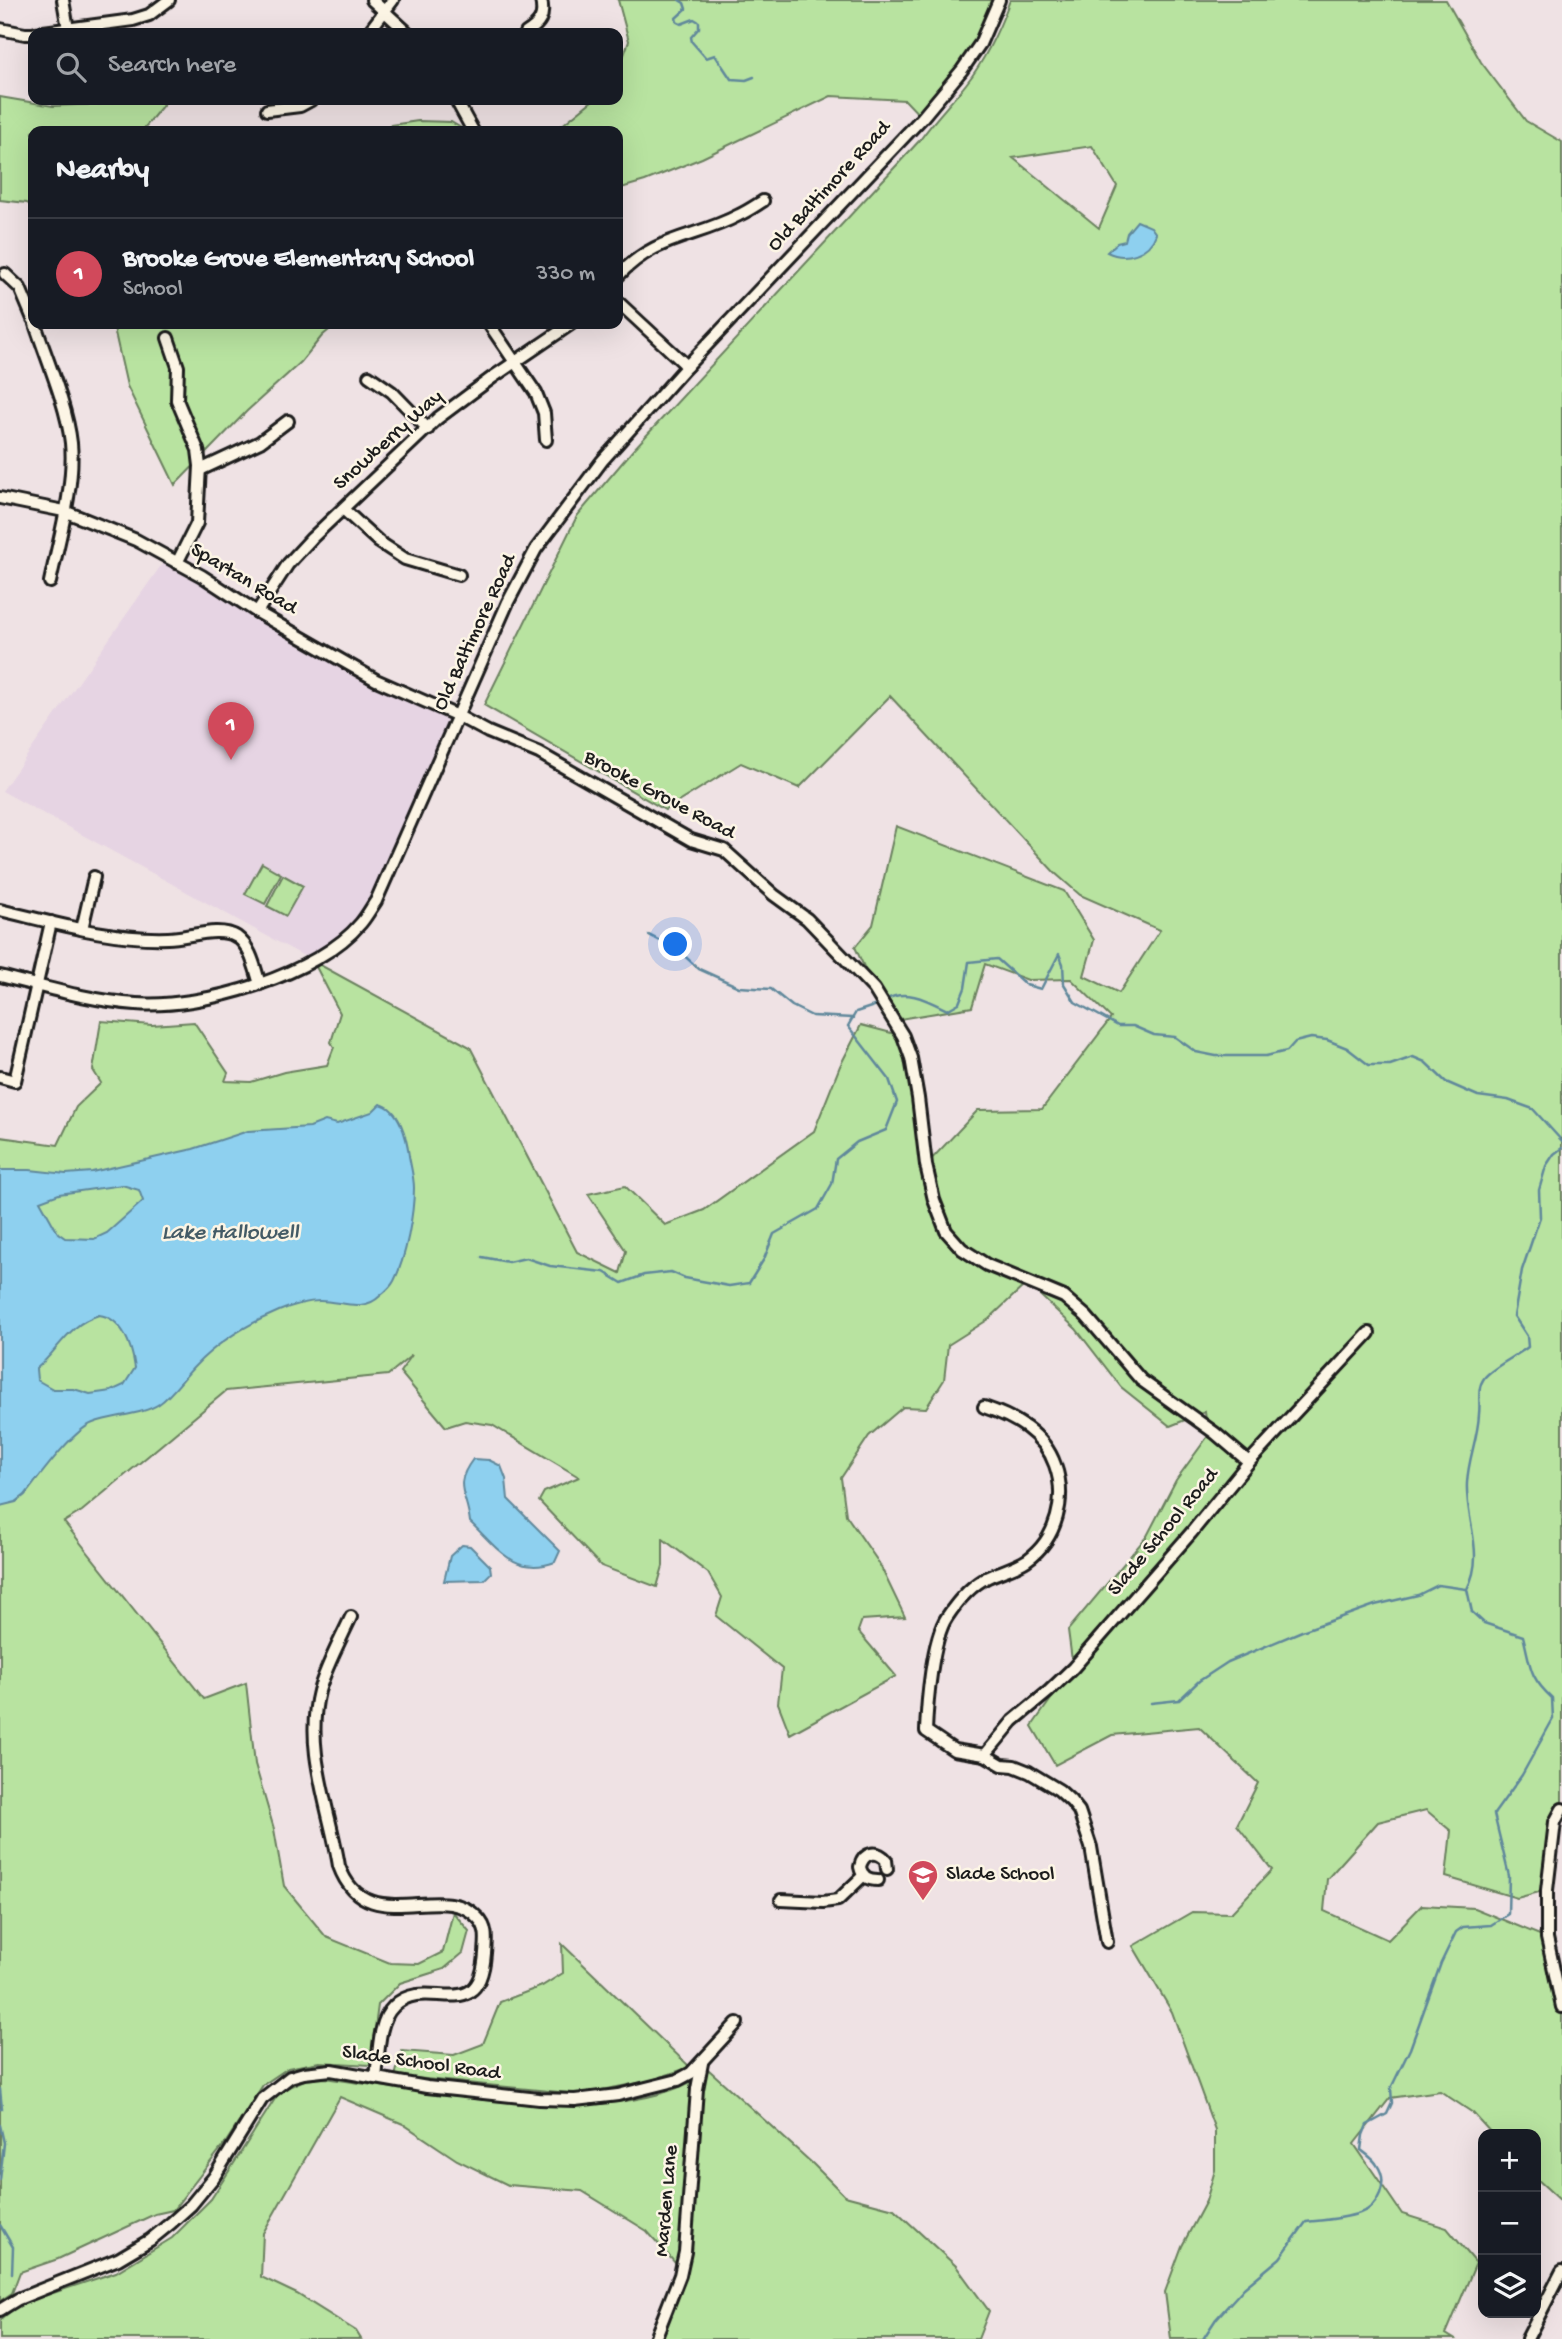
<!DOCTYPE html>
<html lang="en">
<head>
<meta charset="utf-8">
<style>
	:root { --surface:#171b24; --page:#20242c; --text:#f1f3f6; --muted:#9ea1a6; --line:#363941; --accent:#d1495b }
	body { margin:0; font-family:"Gochi Hand",sans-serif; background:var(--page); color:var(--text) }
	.controls { position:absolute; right:21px; bottom:21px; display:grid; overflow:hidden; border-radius:14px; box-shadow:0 7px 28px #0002 }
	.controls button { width:63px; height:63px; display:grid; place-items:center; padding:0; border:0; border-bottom:2px solid var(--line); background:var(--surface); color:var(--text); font:35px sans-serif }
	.you { position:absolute; left:676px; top:945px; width:24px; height:24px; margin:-18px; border:5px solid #fff; border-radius:50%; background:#1a73e8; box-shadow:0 0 0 10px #1a73e833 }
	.badge { display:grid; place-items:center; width:46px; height:46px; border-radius:50%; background:var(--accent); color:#fff; font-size:23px; font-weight:700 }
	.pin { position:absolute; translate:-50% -58px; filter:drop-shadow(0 2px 4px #0008) }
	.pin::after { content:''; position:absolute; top:37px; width:24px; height:21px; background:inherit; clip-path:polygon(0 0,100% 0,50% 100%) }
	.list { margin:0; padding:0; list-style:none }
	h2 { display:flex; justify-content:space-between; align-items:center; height:91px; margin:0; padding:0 28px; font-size:30px }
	h2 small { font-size:23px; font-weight:400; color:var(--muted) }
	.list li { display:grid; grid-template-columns:46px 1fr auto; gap:21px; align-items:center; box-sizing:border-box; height:112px; padding:0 28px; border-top:2px solid var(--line) }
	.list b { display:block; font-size:26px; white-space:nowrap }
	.list p { margin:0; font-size:23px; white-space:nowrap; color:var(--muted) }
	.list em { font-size:23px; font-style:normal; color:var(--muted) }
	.icon { flex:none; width:38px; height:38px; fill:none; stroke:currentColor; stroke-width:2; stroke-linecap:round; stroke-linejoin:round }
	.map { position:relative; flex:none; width:1562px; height:2339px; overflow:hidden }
	.search { position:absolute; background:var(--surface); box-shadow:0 7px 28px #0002; left:28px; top:28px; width:595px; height:77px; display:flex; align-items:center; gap:18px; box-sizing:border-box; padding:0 24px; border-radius:14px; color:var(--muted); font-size:26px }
	.panel { position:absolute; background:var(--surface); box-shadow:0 7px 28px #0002; left:28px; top:126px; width:595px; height:203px; border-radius:14px }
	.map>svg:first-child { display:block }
</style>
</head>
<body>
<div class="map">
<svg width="1562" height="2339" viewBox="0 0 1562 2339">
	<rect width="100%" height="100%" fill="#efe2e4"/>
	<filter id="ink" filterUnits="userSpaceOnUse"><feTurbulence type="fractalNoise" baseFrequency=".0143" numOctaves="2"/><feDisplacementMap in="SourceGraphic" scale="14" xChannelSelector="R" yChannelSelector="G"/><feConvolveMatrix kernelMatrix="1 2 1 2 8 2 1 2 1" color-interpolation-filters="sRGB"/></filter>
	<g filter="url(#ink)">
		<polygon fill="#e6d4e3" points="167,557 198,580 257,612 385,689 458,716 361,924 313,961 2,791"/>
		<g fill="#b8e3a0" stroke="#6a805e" stroke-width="2" fill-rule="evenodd">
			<polygon points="618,0 999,0 989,25 922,118 905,100 831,96 702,158 645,181 618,189 618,131 555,131 593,100 618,100 618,72 629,41"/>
			<path d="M1010,0h436l35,62 45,59 36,21v1667l-15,81 -30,8 -71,-21 5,-46 -25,-21 -48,12 -51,57 -3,32 64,29 34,-35 52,3 73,30 15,69v195l-26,-24v-44h-44l-19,-21 -33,-22 -50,7 -36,46 48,70 45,14 29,35 -30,71 8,5h-283l-6,-47 17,-46 24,-45 9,-31v-40l-43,-118 -39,-66 59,-34 39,1 41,-43 -35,-45 21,-42 -59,-56 -87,8 -57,30 -23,-39 41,-58 -5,-38 79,-94 29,-56 32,-44 -3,-24 -35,14 -49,-39 -45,-58 -49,-46 -38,36 -41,26 -4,35 -18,28 -23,-1 -34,29 -28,42 5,37 33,48 26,54 -43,3 -4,11 38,45 -106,58 -12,-31 4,-34 -66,-53 6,-19 -14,-24 -45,-34v27l-6,21 -56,-21 -62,-65 5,-9 35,-15 -87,-52 -27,-4 -19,6 -46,-55 12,-17 -24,20 -162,16 -144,120 -18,11 140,177 42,-16 9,81 19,65 10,57 42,51 64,26 29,1 24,-12 10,-40 16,19 -6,22 -19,16 -44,14 -22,22 -8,60 -51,-3 -31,6 -25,17 -37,57 -53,68 -18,4 -97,45 -38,13 -8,21 -12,8v-1164l58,8 18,-38 25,-24 -8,-13 8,-49 51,4 42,-3 34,51 -3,8 26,1 33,-10 43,-7 7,-18 -3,-5 9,-29 -27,-52 157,86 107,205 43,21 6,-22 -38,-57 37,-8 40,39 39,-15 110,-79 26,-65 21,-41 42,11 24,128 51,-54 64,-1 69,-91 -40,-39 -43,1 -43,-16 -13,43 -78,13 -20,-31 -19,-42 18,-22 23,-99 168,65 30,49 -10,36 35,17 41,-63 -80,-35 -25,-22 -165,-177 -91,92 -58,-25 -76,47 -181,-105 93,-189 56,-66 287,-310c14,-20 31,-37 46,-56 20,-25 33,-54 44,-84zM1092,146l25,40 -18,42 -86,-70z"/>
			<polygon points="0,97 53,106 102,104 124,100 167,100 142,131 33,131 33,207 27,203 0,200"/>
			<polygon points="418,121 451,122 466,131 384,131 391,125"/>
			<polygon points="113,324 336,324 322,336 301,362 247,411 175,485 127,386"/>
			<polygon points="262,863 281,874 265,904 245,894"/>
			<polygon points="283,875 303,886 286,916 267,906"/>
			<polygon points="562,1944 690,2067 649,2081 580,2094 395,2076 402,2051 454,2055 483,2044 500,2002 542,1986 563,1973"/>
			<path d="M709,2070l104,94 32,32 49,13 62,57 33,45 -11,28h-318l7,-15 17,-51 -37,-42 -65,-40 -74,-6 -51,-25 -54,-36 -63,-27 -77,136 -2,44 36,17 59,37 5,8h-361v-19l20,-16 96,-32 56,-34 39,-39 69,-108 24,-11 20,-2c99,13 266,48 358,8 10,-4 19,-11 27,-16z"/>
		</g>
		<g fill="#8ed0ef" stroke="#60889b" stroke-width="2" fill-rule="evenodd">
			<path d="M1137,221l14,6 5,7c-7,20 -31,27 -49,18l10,-9 8,-2 2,-8z"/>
			<path d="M380,1104c20,4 27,35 29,52 2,11 5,22 5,32 0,25 -8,70 -20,93 -3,6 -9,11 -14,15 -17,17 -39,5 -60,5 -13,0 -29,5 -41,10 -31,13 -61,31 -84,55 -12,12 -22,28 -36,38 -16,11 -46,11 -66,19 -21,8 -53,53 -68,72l-9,7 -16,4v-336h30l36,4 26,-2 101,-23 55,-18 62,-4 15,-6 12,3 35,-12zM122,1185l17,5 4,11 -36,32 -13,6 -29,-1 -7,-5 -18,-32 19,-7zM99,1315c24,3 33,32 36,53l-11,17 -13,6 -21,3 -16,-5h-21l-16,-9 -1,-11c24,-20 31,-44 63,-54z"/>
			<path d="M473,1459l16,1 12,6 5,13 2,20 52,52 -5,11c-41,15 -58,-15 -85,-40 -3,-30 -18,-35 3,-63z"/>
			<polygon points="462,1545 470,1546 490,1566 491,1573 484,1580 444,1581 450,1556"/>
		</g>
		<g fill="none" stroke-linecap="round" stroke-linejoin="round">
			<g stroke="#60889b" stroke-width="2.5">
				<polyline points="679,0 684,3 686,9 676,18 677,22 681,24 694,19 699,22 699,28 691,37 692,42 706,58 715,55 731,79 746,80 754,77"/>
				<polyline points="649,935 679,951 699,969 739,987 771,989 792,1006 812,1016 853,1018"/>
				<path d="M885,1000c21,-12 42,0 62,10l12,-7 6,-15 4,-26 28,-3 29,26 15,4 18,-35 4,10 1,20 11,18 43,24h15l21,9 21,2 21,15 20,4h50l21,-5 8,-9 16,-4 16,2 20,8 22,17h21l23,-8 12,5 21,20 32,14 30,4 25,9 29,32"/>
				<polyline points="482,1257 508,1262 526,1258 550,1266 604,1272 622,1283 644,1275 671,1272 685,1278 729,1286 749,1283 764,1259 774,1234 818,1209 832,1184 836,1159 857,1142 886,1130 897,1102 889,1079 848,1026 856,1012 880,1004"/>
				<polyline points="1151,1703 1179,1700 1199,1681 1228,1662 1302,1631 1375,1605 1418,1595 1438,1585 1466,1589"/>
				<polyline points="0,2089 2,2109 0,2109"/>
				<polyline points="0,2125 4,2143 0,2180"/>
				<polyline points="0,2225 13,2247 12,2273"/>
				<path d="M1203,2339l13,-20 28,-31 36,-30 26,-36c18,-2 37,-3 54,-9 19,-6 29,-31 17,-48 -3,-6 -11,-11 -16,-15l2,-15 4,-10 20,-11 5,-11 -1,-15 19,-39 31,-86 15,-31 7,-5 28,-2 17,-11 1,-38 -15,-62 28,-39 31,-56 -1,-21c-24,-22 -21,-32 -29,-62l-39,-13 -12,-11 -5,-23c19,-35 -2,-69 0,-106 1,-24 11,-45 12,-69 2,-14 -4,-29 9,-40 11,-10 28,-18 40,-27l-1,-11 -13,-20 8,-46 18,-53 -1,-27 7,-24 8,-12 8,-6"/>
			</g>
			<g stroke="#1c1c1c" stroke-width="16">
				<g id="minor">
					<polyline points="63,0 68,29"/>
					<polyline points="372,0 408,33"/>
					<polyline points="0,29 25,34 33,34"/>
					<polyline points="36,33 133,20 149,15 169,0"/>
					<polyline points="368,33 393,0"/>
					<path d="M526,33c14,-9 19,-16 15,-33"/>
					<polyline points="456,100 473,131"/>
					<polyline points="267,110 300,106 311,100"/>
					<polyline points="5,274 20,288 33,319"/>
					<path d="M618,276c38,-41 76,-37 121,-61 9,-4 16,-9 24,-14"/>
					<polyline points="618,302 687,366"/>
					<path d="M35,324c12,36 32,82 36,119 4,43 -12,96 -21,139"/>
					<polyline points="489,324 536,393 544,413 546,440"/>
					<polyline points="168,338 178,367 177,400 198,450 200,466 197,523 177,563"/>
					<polyline points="369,376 392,392 428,429"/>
					<polyline points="200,470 260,442 288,421"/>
					<polyline points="0,498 64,511 136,540 202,576 257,612 376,680 458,716 488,732 539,753 691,840 724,850 774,895 807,919 874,989 903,1036 911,1058 918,1098 926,1165 934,1200 946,1231 962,1249 987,1265 1064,1297 1086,1316 1141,1380 1215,1433 1249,1462"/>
					<polyline points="343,509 379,542 405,559 459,575"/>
					<polyline points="257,612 288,564 312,538 438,418 493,377 571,324"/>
					<path d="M0,910c55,13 111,30 168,28 20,0 51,-13 69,-1 14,10 18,32 23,47"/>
					<polyline points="82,929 94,877"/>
					<path d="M0,976c45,11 90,25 136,28 66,5 182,-29 225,-81 6,-7 10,-15 15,-22l132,-299 28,-53 66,-88 85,-95 235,-248 40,-48 18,-26 19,-44"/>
					<polyline points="0,1077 15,1081 51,922"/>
					<path d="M984,1407c30,10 60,26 71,58 12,33 2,74 -28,95 -12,8 -26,11 -39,17 -17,8 -31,25 -41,40 -15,22 -20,87 -21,114l28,19 31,5 17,10 12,1 15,6 30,18 12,11 8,10 12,36 16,95"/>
					<path d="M351,1617c-11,24 -25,49 -32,74 -15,59 11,118 20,175 27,74 104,12 139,52 10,10 8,22 7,35 -5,76 -58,20 -91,53 -17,16 -15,50 -18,72"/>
					<polyline points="985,1755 1013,1721 1048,1692 1073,1668 1191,1533 1249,1462 1369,1333"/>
					<polyline points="1562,1809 1555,1822 1547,1890 1547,1938 1562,2007"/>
					<path d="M878,1880c-10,0 -16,-3 -18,-13 3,-14 16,-18 26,-7l1,9"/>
					<polyline points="781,1900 823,1902 838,1900 864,1875"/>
					<polyline points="0,2310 18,2299 118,2259 150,2240 171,2223 191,2205 214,2177 262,2099 290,2077 304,2073 331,2070 427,2087 539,2099 575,2100 618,2095 678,2080 691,2073 737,2023"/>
					<polyline points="655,2339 680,2275 685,2252 697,2089 702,2063"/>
					<polyline points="1527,2339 1562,2271"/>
				</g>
			</g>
			<use href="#minor" stroke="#fcf5e5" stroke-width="10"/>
		</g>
	</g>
	<defs>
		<g id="school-pin" transform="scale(1.575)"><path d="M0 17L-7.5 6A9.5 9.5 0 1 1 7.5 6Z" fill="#d1495b" stroke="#fcf5e5"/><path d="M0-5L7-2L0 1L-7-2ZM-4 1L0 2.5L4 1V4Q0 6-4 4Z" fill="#fff"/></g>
	</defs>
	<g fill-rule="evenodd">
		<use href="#school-pin" x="923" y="1875"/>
	</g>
	<g text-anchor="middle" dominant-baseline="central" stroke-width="5" stroke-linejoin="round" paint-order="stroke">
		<g font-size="21" fill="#1c1c1c" stroke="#fcf5e5">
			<text transform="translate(830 187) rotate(-47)">Old Baltimore Road</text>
			<text transform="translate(389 441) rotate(-42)">Snowberry Way</text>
			<text transform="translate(243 580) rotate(31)">Spartan Road</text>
			<text transform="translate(476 633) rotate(-65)">Old Baltimore Road</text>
			<text transform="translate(659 796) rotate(28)">Brooke Grove Road</text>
			<text transform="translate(1164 1533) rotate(-50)">Slade School Road</text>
			<text transform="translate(421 2064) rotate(8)">Slade School Road</text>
			<text transform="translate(668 2201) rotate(-85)">Marden Lane</text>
		</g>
		<g font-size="21" fill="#1c1c1c" stroke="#fcf5e5" text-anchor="start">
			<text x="946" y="1875">Slade School</text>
		</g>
		<g font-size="23" font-style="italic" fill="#445b66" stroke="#fcf5e5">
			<text x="230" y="1233">Lake Hallowell</text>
		</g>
	</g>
</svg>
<div class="controls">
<button>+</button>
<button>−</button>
<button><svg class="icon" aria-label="layers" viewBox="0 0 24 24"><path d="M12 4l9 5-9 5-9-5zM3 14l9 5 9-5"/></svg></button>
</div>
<div class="you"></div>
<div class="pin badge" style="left:231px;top:760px">1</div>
<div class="search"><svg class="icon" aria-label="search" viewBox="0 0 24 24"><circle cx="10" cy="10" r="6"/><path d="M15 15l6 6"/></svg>Search here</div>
<section class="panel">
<h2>Nearby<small></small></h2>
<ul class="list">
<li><span class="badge">1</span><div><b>Brooke Grove Elementary School</b><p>School</p></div><em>330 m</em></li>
</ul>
</section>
</div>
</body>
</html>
